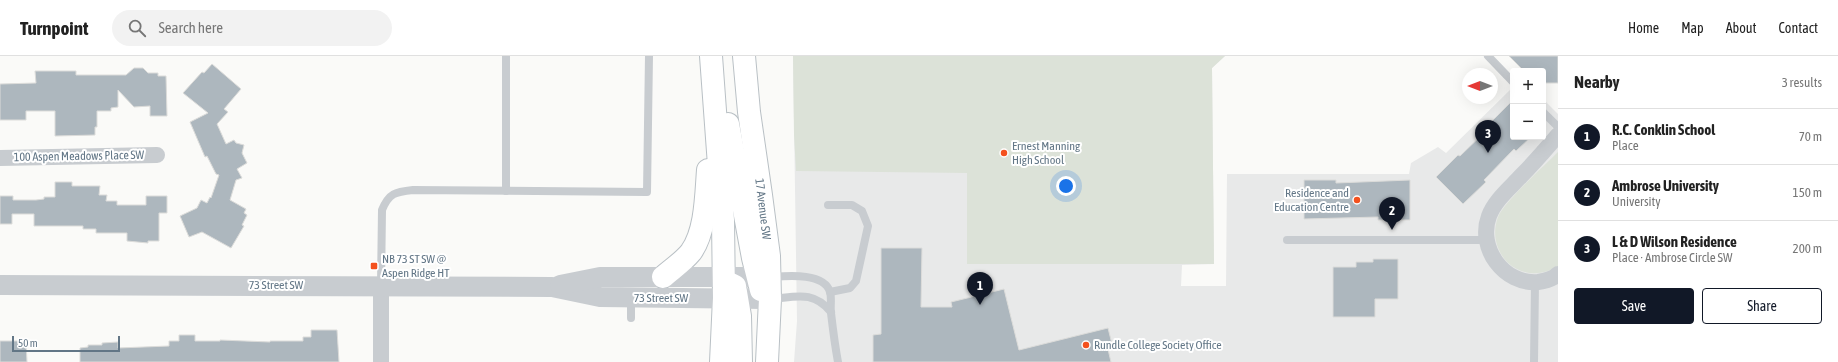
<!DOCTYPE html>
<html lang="en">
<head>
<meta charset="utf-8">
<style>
	:root { --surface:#fff; --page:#f2f2f2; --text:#222; --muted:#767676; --line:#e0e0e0; --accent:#111827 }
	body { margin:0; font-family:"Asap Condensed",sans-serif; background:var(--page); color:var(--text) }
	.controls { position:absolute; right:12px; top:12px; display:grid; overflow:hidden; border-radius:4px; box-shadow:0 4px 16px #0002 }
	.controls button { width:36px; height:36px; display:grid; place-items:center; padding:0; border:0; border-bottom:1px solid var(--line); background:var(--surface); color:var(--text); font:20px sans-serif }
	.compass { position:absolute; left:1462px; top:12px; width:36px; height:36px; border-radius:50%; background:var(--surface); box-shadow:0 4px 16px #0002; rotate:270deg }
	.scale { position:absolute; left:12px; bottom:10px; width:108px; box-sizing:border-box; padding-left:4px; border:2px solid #627686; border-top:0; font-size:11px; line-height:14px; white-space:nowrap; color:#627686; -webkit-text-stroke:3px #fff; paint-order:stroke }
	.you { position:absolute; left:1066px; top:130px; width:14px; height:14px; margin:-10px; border:3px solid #fff; border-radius:50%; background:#1a73e8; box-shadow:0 0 0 6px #1a73e833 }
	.badge { display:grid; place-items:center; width:26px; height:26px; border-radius:50%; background:var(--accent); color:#fff; font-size:13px; font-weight:700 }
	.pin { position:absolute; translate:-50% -33px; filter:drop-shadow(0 1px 2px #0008) }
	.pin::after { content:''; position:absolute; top:21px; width:14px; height:12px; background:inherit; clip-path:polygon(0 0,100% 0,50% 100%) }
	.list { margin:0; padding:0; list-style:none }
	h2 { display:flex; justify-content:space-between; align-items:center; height:52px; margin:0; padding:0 16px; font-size:17px }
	h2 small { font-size:13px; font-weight:400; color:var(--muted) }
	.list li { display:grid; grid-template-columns:26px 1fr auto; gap:12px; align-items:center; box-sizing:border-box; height:56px; padding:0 16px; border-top:1px solid var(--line) }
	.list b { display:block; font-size:15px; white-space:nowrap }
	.list p { margin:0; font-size:13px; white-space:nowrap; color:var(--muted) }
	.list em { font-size:13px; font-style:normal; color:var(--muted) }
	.actions { display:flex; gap:8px; padding:12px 16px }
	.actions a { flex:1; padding:9px 0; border:1px solid var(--accent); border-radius:4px; text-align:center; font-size:14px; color:var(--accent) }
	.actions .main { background:var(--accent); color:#fff }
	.icon { flex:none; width:22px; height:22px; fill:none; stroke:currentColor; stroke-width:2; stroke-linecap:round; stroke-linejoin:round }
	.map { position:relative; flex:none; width:1558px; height:306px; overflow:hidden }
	header { display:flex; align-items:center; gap:24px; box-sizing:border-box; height:56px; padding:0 20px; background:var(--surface); border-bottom:1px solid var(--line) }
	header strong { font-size:19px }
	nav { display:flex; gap:22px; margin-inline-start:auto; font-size:14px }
	.search { width:280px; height:36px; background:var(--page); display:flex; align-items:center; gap:10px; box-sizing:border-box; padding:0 14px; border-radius:22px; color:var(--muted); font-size:15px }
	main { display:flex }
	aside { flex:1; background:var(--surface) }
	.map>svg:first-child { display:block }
</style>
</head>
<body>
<header>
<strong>Turnpoint</strong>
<div class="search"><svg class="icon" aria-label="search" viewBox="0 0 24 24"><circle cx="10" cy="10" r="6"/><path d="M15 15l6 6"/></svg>Search here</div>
<nav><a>Home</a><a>Map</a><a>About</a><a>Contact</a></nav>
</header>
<main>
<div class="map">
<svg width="1558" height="306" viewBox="0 0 1558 306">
	<rect width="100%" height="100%" fill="#fafaf8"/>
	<polygon fill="#e8e9e9" points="793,0 1225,0 1212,12 1214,208 1182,209 1181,230 1226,230 1227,118 1409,118 1411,107 1438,91 1446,97 1513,31 1513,81 1543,81 1543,43 1558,58 1558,306 794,306 797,265"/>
	<g fill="#dce2d8">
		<polygon points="793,0 1225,0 1212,12 1214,208 967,208 967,117 796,115 794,79"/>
		<path d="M1558,96v114c-13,8 -27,10 -41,3 -8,-4 -14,-10 -18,-19 -5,-11 -5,-22 -1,-33 6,-15 47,-52 60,-65z"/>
	</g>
	<g fill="#adb7be" stroke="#dcdcda">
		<polygon points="1509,0 1558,0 1558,27 1543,27 1543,15 1524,15"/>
		<polygon points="212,8 241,33 224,53 228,56 217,68 226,88 234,84 236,87 244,89 242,97 247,107 237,113 242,122 236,124 230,144 246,153 244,157 247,159 242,169 244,170 231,192 202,176 189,181 180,160 197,152 201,144 207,147 210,141 211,142 219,119 216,118 207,100 205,101 190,66 208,57 183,37 202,16 204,17"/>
		<polygon points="134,12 143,12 148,17 158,17 158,20 166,20 167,60 150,60 150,50 134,51 118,34 118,51 111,52 111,55 97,55 97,71 95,71 95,79 55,80 55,55 26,55 26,64 0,64 0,28 36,27 35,15 76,15 76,19 126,19"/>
		<polygon points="1513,44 1513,81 1531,81 1516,95 1514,93 1484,124 1486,126 1463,148 1436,121 1458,99 1460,100 1491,70 1489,68"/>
		<polygon points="1304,124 1336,124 1336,127 1410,124 1410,164 1378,164 1378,161 1304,163"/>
		<polygon points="55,126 72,126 72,130 100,130 99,139 107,139 106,145 117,145 117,149 146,149 146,140 167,140 167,157 159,157 159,185 148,185 148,187 127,185 127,177 96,177 96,173 83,173 83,170 34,170 34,158 12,158 12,168 0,168 0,140 13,140 13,144 36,144 44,143 44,141 55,141"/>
		<polygon points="881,192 922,192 921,251 952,251 951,246 1004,233 1019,294 1108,272 1112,288 1107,289 1111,306 873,306 873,279 881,278"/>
		<polygon points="1373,203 1398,203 1398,243 1375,243 1375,261 1333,261 1333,211 1356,211 1356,206 1373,206"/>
		<polygon points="311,274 337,274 339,306 80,306 80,292 88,291 88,289 102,289 102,287 118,286 118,292 169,290 169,285 179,285 179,279 195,279 195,285 220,285 220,284 270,286 270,285 303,285 303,281 311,281"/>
		<polygon points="0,285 26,285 27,306 0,306"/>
	</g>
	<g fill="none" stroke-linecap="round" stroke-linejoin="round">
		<g stroke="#b9c0c5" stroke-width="24">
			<g id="secondary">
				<polyline points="711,0 723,164 724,242 721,306"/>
				<polyline points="744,0 749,56 761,139 769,200 770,243 767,306"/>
				<polyline points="728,68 753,202 761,234"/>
				<path d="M663,221c9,-8 20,-15 28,-25 15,-21 15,-56 17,-82"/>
				<polyline points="731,228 735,230 740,260 741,306"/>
			</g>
		</g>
		<g stroke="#c8ccd0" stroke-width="8">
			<polyline points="506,0 506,135"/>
			<polyline points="1488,0 1513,26"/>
			<polyline points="1543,56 1558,71"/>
			<polyline points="828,149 852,149 862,155 868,170 856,225 850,232 830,236"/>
			<polyline points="1287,184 1486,184"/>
			<path d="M771,221c15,-1 53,-5 59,15 2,6 0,15 1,21 2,17 4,33 7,49"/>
			<path d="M381,229l1,-75c7,-17 13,-18 31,-20l234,2 2,-136"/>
			<polyline points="631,242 631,262"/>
			<path d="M771,243c25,-2 42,-9 60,13"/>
			<polyline points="1534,306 1535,226"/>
		</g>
		<g stroke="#c8ccd0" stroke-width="16">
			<path d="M1558,79c-12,14 -24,28 -37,41 -11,12 -26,24 -32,40 -12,32 15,69 49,66 7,-1 15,-3 20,-8"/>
			<polyline points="0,102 157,99"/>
			<polyline points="381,229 381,306"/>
		</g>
		<g stroke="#c8ccd0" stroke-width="20">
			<polyline points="0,229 552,231 600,241 770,243"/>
			<polyline points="560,229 600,221 770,221"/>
		</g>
		<use href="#secondary" stroke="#fff" stroke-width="22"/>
	</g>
	<g fill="#f4511e" stroke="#fff" stroke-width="1.5">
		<circle cx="1004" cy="97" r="4"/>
		<circle cx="1357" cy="144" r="4"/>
		<rect x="370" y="206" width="8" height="8" rx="2"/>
		<circle cx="1086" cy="289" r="4"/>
	</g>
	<g text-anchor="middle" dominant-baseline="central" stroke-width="4" stroke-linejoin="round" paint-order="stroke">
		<g font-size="12" fill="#627686" stroke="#fff" text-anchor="start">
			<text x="1012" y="90">Ernest Manning<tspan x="1012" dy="14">High School</tspan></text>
			<text x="1349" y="137" text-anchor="end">Residence and<tspan x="1349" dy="14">Education Centre</tspan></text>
			<text x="382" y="203">NB 73 ST SW @<tspan x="382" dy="14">Aspen Ridge HT</tspan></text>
			<text x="1094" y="289">Rundle College Society Office</text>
		</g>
		<g font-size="12" fill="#627686" stroke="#fff">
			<text transform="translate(79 100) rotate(-1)">100 Aspen Meadows Place SW</text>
			<text transform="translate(763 153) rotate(83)">17 Avenue SW</text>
			<text x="276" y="229">73 Street SW</text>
			<text x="661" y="242">73 Street SW</text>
		</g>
	</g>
</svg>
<div class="controls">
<button>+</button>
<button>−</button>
</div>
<svg class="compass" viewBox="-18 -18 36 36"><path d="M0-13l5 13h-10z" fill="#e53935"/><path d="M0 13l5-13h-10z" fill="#767676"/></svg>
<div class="scale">50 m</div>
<div class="you"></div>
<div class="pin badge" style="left:980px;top:249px">1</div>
<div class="pin badge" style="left:1392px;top:174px">2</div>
<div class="pin badge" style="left:1488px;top:97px">3</div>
</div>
<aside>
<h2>Nearby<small>3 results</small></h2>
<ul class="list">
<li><span class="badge">1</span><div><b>R.C. Conklin School</b><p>Place</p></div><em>70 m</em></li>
<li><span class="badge">2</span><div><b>Ambrose University</b><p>University</p></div><em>150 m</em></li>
<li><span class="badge">3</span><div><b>L &amp; D Wilson Residence</b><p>Place · Ambrose Circle SW</p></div><em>200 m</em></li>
</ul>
<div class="actions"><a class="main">Save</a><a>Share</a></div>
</aside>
</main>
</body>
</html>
